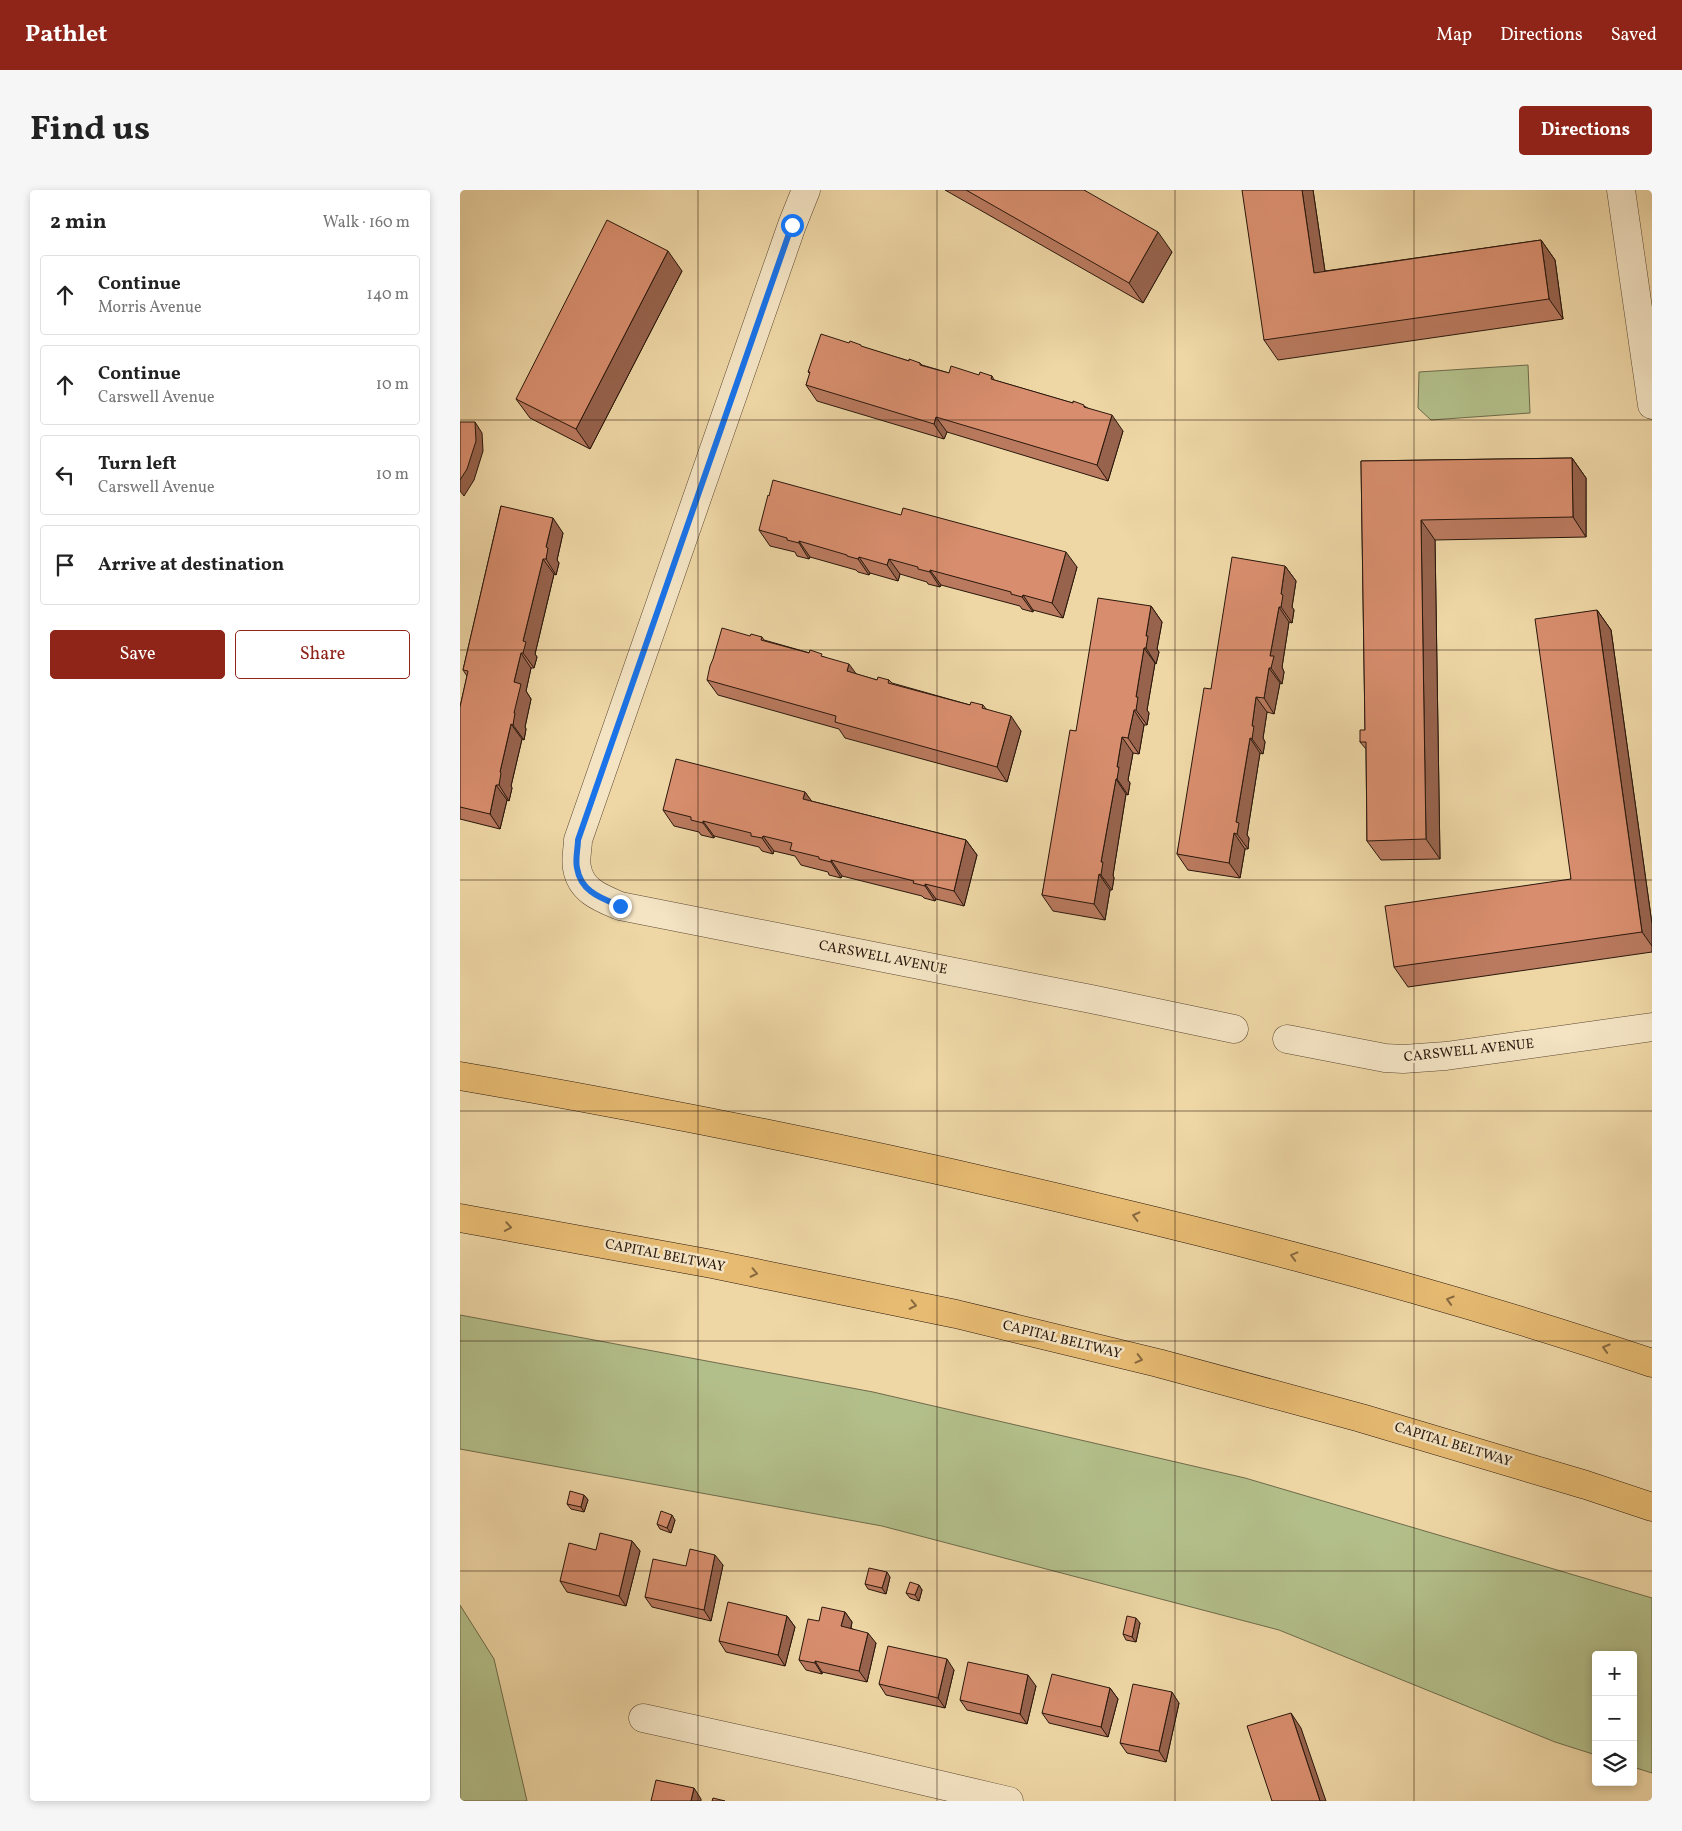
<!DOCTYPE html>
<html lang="en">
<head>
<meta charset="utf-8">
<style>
	:root { --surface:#fff; --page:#f6f6f6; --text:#222; --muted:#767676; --line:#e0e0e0; --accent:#8f2418 }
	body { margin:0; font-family:Vollkorn,serif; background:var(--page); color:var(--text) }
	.controls { position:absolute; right:15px; bottom:15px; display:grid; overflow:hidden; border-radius:5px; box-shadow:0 2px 8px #0003 }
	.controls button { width:45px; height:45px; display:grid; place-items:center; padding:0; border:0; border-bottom:1px solid var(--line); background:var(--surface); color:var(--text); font:25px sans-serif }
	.stop { position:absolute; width:15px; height:15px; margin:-11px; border:4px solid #1a73e8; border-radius:50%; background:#fff }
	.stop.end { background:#1a73e8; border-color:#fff; box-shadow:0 1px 5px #0008 }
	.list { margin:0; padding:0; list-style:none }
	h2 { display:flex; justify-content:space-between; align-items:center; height:65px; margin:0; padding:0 20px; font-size:21px }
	h2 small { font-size:16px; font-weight:400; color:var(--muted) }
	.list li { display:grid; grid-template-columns:32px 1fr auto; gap:15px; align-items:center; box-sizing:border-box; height:80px; margin:0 10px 10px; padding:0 10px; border:1px solid var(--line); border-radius:5px }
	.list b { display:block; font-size:19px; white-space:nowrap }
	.list p { margin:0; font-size:16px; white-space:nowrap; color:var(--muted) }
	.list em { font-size:16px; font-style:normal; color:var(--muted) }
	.actions { display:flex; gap:10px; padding:15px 20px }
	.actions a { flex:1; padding:11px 0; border:1px solid var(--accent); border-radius:5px; text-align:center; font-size:18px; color:var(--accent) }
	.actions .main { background:var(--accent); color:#fff }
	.icon { flex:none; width:28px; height:28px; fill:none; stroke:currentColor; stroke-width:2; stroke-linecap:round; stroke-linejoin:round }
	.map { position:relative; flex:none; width:1192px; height:1611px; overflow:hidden; border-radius:5px }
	header { display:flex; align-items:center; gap:30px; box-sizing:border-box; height:70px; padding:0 25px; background:var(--accent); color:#fff }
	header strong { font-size:24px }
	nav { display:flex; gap:28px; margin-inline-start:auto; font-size:18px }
	.intro { display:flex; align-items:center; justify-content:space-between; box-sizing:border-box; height:120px; padding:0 30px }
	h1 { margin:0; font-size:35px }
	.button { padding:12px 22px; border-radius:5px; background:var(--accent); color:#fff; font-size:18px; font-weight:700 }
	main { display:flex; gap:30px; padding:0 30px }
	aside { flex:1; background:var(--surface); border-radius:5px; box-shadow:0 2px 8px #0003 }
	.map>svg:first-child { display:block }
</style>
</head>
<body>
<header>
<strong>Pathlet</strong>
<nav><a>Map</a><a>Directions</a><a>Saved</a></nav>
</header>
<div class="intro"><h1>Find us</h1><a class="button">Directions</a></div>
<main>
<aside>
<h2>2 min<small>Walk · 160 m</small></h2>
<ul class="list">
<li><svg class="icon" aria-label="ahead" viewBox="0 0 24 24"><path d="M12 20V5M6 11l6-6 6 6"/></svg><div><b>Continue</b><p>Morris Avenue</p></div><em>140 m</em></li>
<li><svg class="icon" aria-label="ahead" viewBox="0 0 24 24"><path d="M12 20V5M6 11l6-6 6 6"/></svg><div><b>Continue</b><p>Carswell Avenue</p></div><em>10 m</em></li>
<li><svg class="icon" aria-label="left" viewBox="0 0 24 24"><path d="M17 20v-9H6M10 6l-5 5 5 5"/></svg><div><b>Turn left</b><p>Carswell Avenue</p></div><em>10 m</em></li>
<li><svg class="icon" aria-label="arrive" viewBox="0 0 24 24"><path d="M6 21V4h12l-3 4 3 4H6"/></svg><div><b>Arrive at destination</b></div></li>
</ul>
<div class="actions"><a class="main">Save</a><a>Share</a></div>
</aside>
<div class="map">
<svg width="1192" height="1611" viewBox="0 0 1192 1611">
	<rect width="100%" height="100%" fill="#eed6a5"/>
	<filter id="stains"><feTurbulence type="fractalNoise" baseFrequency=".004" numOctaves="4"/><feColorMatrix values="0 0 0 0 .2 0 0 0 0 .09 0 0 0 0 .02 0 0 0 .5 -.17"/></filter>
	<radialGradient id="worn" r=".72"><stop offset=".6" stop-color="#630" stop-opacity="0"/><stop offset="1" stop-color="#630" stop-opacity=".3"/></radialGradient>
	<g fill="#b3bf8a" stroke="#6e6b4b">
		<polygon points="1068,175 1070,223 971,230 958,218 959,182"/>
		<polygon points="0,1125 413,1202 785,1288 1192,1408 1192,1583 1173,1577 1173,1465 1136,1465 1136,1565 1095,1552 819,1440 422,1336 0,1259"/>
		<polygon points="0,1415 34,1469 67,1611 0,1611"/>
	</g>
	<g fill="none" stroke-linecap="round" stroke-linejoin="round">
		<g stroke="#5a4732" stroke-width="29">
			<g id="minor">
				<path d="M346,0l-14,35 -214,615c0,8 -3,19 -1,28 4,23 24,30 43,38l471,93 143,30"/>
				<polyline points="1161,0 1192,215"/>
				<polyline points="827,849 925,868 943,869 986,866 1192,837"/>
				<polyline points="183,1528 374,1570 549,1611"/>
			</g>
		</g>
		<g stroke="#29170c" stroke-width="29">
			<g id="motorway">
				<path d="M0,886c221,38 440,83 658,136 180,43 359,92 534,151"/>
				<polyline points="0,1028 252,1074 496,1124 698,1173 901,1228 1126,1295 1192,1317"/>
			</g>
		</g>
		<use href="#minor" stroke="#f4e4c4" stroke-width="28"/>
		<use href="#motorway" stroke="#e7bb72" stroke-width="28"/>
	</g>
	<g fill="#ba7a5f" stroke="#29170c">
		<polygon points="485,0 624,0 712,62 683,113"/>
		<polygon points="853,0 865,81 1081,50 1095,70 1103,129 818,170 804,150"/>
		<polygon points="222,81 130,259 70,228 56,209"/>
		<polygon points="403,157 449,171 460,173 462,175 489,183 532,186 534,190 626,217 663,241 648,291 487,242 484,249 357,211 346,195 350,184 348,182"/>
		<polygon points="1112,268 1126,288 1126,347 975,350 980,669 921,670 907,651 906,559 900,552 905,540 901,271"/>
		<polygon points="41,316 103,343 97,370 99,373 96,385 94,384 75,464 77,467 74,478 71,478 66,501 71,509 65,537 66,539 64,550 62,549 51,596 52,598 49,611 47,610 40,639 0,629 0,517 7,486 3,480"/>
		<polygon points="299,340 617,377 603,428 573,420 573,422 562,419 560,416 481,395 480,397 468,394 467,392 440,384 438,391 410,383 409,385 398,382 396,380 350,367 349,369 337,366 335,362 310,356"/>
		<polygon points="825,376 836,391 832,417 834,420 832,433 829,432 822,477 824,482 822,494 820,493 814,524 807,522 803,548 805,552 803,564 800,563 787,645 789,648 788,659 785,659 780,688 728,680 717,664 751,499"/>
		<polygon points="691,416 702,432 697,459 699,462 696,474 695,473 687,520 689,523 687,535 684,535 679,564 673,563 668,590 670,593 668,605 666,604 653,685 654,688 652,700 650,700 645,730 593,721 582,705 616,541"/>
		<polygon points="1137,420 1151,440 1192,734 1192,762 948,797 934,777 1111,689"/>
		<polygon points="290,446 302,447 304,450 364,467 396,484 417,490 429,490 432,493 510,515 523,515 526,519 561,541 547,592 385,548 379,539 258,505 247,490"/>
		<polygon points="345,602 351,611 506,650 517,665 504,716 476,709 475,711 464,708 462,706 382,686 381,688 369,685 368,682 341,675 335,666 314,661 313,664 302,661 299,657 254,646 254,648 241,645 239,642 214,636 203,620"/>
		<polygon points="124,1305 128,1310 124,1322 111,1319 107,1314"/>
		<polygon points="215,1330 211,1343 200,1339 197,1334"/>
		<polygon points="172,1351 180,1361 166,1416 107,1402 100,1391 136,1360"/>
		<polygon points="263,1375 251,1431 192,1417 185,1407 226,1376"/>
		<polygon points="430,1387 426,1404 408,1399 405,1394"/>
		<polygon points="459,1395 462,1400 459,1411 450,1408 446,1403"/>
		<polygon points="385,1422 392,1432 391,1438 416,1453 407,1492 362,1482 362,1484 346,1480 339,1470 359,1431"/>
		<polygon points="327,1426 335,1437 325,1476 266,1462 259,1451"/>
		<polygon points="680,1433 676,1452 666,1450 663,1444"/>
		<polygon points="494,1480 485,1518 426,1505 419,1494"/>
		<polygon points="576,1496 567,1534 507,1520 500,1510"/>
		<polygon points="650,1498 658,1509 648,1547 589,1533 582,1523"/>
		<polygon points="719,1513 706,1572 667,1563 660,1553"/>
	</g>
	<g fill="#97634d" stroke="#29170c">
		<polygon points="842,0 853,0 868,102 854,83"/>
		<polygon points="698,42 712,62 683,113 669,93"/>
		<polygon points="1081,50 1095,70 1103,129 1089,109"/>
		<polygon points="208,61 222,81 130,259 116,239"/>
		<polygon points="652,225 663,241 648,291 637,275"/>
		<polygon points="476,227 487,242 484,249 474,234"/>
		<polygon points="15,232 22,243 23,261 14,290 4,306 0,301 0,290"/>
		<polygon points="1112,268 1126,288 1126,347 1113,327"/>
		<polygon points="93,328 103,343 97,370 99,373 96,385 86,369 86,357"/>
		<polygon points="961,330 975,350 980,669 966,649"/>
		<polygon points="339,351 350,367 349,369 339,353"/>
		<polygon points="606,362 617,377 603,428 592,413"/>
		<polygon points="399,367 410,383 409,385 398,369"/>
		<polygon points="83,369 94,384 75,464 77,467 74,478 63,463 63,451"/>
		<polygon points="429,369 440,384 438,391 427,375"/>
		<polygon points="825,376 836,391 832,417 834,420 832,433 821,417 821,404"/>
		<polygon points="470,380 481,395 480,397 470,382"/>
		<polygon points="563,405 573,420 573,422 562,407"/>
		<polygon points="691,416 702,432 697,459 699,462 696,474 686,458 686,446"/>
		<polygon points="819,417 829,432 822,477 824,482 822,494 811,478 810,466"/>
		<polygon points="1137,420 1151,440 1192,734 1192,756 1182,742"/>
		<polygon points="684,458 695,473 687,520 689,523 687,535 676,520 676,507"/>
		<polygon points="61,463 71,478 66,501 71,509 65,537 66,539 64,550 53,535 54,523 54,492"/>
		<polygon points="389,474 400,489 387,481"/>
		<polygon points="809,478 820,493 814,524 804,508"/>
		<polygon points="796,507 807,522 803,548 805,552 803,564 792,549 792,536"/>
		<polygon points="674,520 684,535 679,564 668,548"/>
		<polygon points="551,526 561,541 547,592 537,577"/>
		<polygon points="51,534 62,549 51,596 52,598 49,611 39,595 40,582"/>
		<polygon points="662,547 673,563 668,590 670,593 668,605 657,589 657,577"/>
		<polygon points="790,548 800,563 787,645 789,648 788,659 777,644 776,632"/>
		<polygon points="656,589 666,604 653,685 654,688 652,700 641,685 641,672"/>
		<polygon points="36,595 47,610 40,639 30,624"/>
		<polygon points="345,602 356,617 343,609"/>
		<polygon points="243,631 254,646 254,648 243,633"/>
		<polygon points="774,643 785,659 780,688 769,673"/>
		<polygon points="303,646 314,661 313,664 302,648"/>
		<polygon points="506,650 517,665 504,716 494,701"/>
		<polygon points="371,670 382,686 381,688 371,672"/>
		<polygon points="639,684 650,700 645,730 634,714"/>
		<polygon points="465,694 476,709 475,711 465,696"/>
		<polygon points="124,1305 128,1310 124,1322 121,1317"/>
		<polygon points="212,1325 215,1330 211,1343 207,1338"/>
		<polygon points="172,1351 180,1361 166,1416 159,1406"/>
		<polygon points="255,1365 263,1375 251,1431 244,1420"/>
		<polygon points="427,1382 430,1387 426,1404 422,1398"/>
		<polygon points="459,1395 462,1400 459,1411 455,1405"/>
		<polygon points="385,1422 392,1432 389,1447 381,1436"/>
		<polygon points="327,1426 335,1437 325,1476 318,1465"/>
		<polygon points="676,1428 680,1433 676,1452 672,1447"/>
		<polygon points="408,1443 416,1453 407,1492 399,1481"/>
		<polygon points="487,1469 494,1480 485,1518 478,1508"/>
		<polygon points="355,1471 362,1482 362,1484 355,1473"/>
		<polygon points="568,1485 576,1496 567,1534 560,1524"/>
		<polygon points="650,1498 658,1509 648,1547 641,1537"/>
		<polygon points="712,1502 719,1513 706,1572 699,1561"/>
		<polygon points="831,1523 841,1538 866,1611 860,1611"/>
		<polygon points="234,1598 241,1609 241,1611 231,1611"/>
	</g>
	<g fill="#d88e6e" stroke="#29170c">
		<polygon points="506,0 624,0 698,42 669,93"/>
		<polygon points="782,0 842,0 854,83 1081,50 1089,109 804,150"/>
		<polygon points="147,30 208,61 116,239 56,209"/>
		<polygon points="361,144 389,153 390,151 401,155 401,156 449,171 449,169 460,173 460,175 489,183 491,176 519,185 520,182 532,186 531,189 613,213 613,211 624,215 624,217 652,225 637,275 476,227 474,234 346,195 350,182 348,182"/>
		<polygon points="0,232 15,232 16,251 7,279 0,290"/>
		<polygon points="1112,268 1113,327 961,330 966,649 907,651 906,552 900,552 900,540 905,540 901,271"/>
		<polygon points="313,290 441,325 443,318 606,362 592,413 563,405 562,407 551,404 551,402 470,380 470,382 458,379 458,377 429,369 427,375 399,367 398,369 387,366 387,365 339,351 339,353 327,350 327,348 299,340 308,305 309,306"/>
		<polygon points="41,316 93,328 86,357 88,358 86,369 83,369 63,451 66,452 63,463 61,463 54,492 61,494 54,523 55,523 53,535 51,534 40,582 41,583 39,595 36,595 30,624 0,617 0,517 8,481 3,480"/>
		<polygon points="772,367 825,376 821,404 823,405 821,417 819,417 810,466 814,466 811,478 809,478 804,508 796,507 792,536 794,536 792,549 790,548 776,632 779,633 777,644 774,643 769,673 717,664 744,498 751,499"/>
		<polygon points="638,408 691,416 686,446 688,446 686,458 684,458 676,507 678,507 676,520 674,520 668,548 662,547 657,577 659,577 657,589 656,589 641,672 643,672 641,685 639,684 634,714 582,705 610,540 616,541"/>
		<polygon points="1137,420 1182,742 934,777 925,716 1111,689 1075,429"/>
		<polygon points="262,438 290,446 291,444 302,447 301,450 349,463 350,460 362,464 361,466 389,474 387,481 417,490 418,487 429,490 428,493 510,515 511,512 523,515 522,518 551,526 537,577 375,532 376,526 247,490 250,476 253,469"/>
		<polygon points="216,569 345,602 343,609 506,650 494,701 465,694 465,696 453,693 454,691 371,670 371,672 359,669 359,667 330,660 332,653 303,646 302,648 291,646 291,643 243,631 243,633 231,630 231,627 203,620"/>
		<polygon points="110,1301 124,1305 121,1317 107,1314"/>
		<polygon points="201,1321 212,1325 207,1338 197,1334"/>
		<polygon points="140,1343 172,1351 159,1406 100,1391 109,1353 136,1360"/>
		<polygon points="230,1359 255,1365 244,1420 185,1407 193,1369 226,1376"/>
		<polygon points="409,1378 427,1382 422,1398 405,1394"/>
		<polygon points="450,1392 459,1395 455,1405 446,1403"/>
		<polygon points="268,1412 327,1426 318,1465 259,1451"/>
		<polygon points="362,1417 385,1422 381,1436 408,1443 399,1481 355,1471 355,1473 339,1470 348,1429 359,1431"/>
		<polygon points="667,1426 676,1428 672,1447 663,1444"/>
		<polygon points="428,1456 487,1469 478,1508 419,1494"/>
		<polygon points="508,1472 568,1485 560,1524 500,1510"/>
		<polygon points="592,1484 650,1498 641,1537 582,1523"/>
		<polygon points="673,1494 712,1502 699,1561 660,1553"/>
		<polygon points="831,1523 860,1611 812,1611 787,1536"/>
		<polygon points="196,1590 234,1598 231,1611 191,1611"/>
		<polygon points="253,1608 265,1611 252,1611"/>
	</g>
	<defs><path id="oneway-chevron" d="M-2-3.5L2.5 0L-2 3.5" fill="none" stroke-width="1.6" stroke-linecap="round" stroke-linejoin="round" transform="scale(1.25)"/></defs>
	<g stroke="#88693f">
		<use href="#oneway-chevron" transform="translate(676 1026) rotate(-166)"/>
		<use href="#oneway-chevron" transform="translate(48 1037) rotate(10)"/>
		<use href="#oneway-chevron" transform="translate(834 1066) rotate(-165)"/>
		<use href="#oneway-chevron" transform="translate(294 1083) rotate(12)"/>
		<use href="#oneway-chevron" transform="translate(990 1110) rotate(-163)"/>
		<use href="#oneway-chevron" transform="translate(453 1115) rotate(12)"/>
		<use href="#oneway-chevron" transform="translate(1146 1158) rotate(-163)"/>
		<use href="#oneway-chevron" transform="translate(679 1169) rotate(14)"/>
	</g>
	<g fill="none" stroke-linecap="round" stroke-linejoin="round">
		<path stroke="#1a73e8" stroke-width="6" d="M160,716c-19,-8 -39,-14 -43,-38 -2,-9 1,-20 1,-28l214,-615"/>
	</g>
	<path fill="none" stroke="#29170c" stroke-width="1" stroke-opacity="0.55" d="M238,0v1611M477,0v1611M715,0v1611M954,0v1611M0,230h1192M0,460h1192M0,690h1192M0,921h1192M0,1151h1192M0,1381h1192"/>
	<g text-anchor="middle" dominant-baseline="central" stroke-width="5" stroke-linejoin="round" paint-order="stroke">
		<g font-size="14" fill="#29170c" stroke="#f4e4c4">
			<text transform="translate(423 768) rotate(11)">CARSWELL AVENUE</text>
			<text transform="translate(1009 861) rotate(-6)">CARSWELL AVENUE</text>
			<text transform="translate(205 1066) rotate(11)">CAPITAL BELTWAY</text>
			<text transform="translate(602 1150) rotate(14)">CAPITAL BELTWAY</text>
			<text transform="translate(993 1255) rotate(17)">CAPITAL BELTWAY</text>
		</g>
	</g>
	<rect width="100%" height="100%" filter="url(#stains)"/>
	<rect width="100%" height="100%" fill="url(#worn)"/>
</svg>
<div class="controls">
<button>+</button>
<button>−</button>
<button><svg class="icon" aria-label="layers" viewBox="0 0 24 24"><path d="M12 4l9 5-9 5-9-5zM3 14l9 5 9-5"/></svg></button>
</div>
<div class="stop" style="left:332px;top:35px"></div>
<div class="stop end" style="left:160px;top:716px"></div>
</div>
</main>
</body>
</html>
